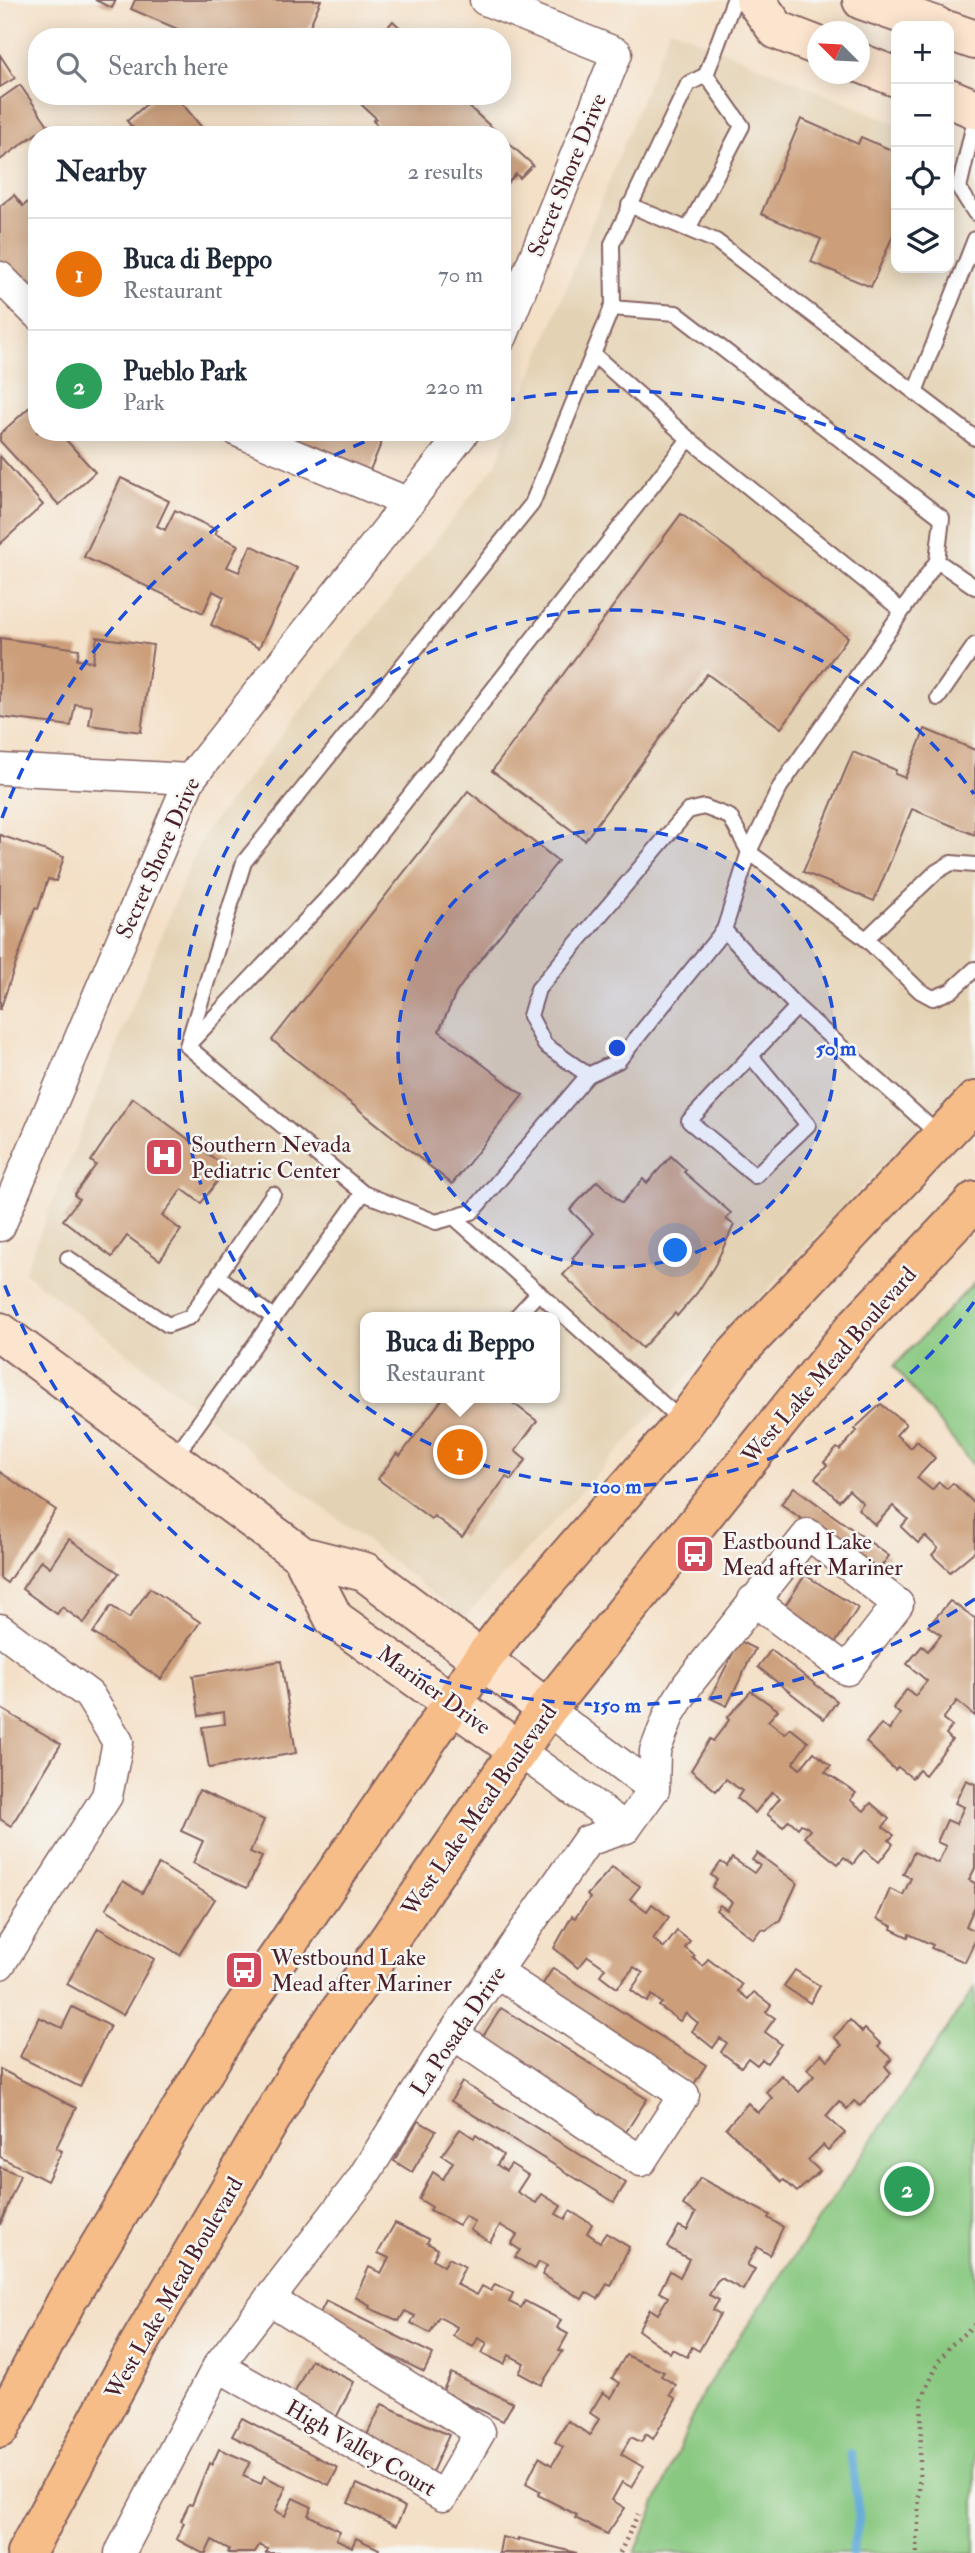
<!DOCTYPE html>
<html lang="en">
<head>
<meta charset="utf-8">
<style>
	:root { --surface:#fff; --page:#f2f2f3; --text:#1f2937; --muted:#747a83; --line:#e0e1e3; --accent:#1a73e8 }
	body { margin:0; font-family:"IM FELL Double Pica",serif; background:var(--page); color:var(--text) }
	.controls { position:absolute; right:21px; top:21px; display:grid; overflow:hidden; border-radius:14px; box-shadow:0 4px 18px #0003 }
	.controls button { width:63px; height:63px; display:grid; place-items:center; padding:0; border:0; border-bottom:2px solid var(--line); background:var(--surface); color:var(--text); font:35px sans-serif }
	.compass { position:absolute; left:807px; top:21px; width:63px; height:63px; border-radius:50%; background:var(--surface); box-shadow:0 4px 18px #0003; rotate:294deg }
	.you { position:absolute; left:676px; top:1251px; width:24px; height:24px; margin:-18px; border:5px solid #fff; border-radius:50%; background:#1a73e8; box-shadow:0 0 0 10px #1a73e833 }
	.badge { display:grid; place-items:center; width:46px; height:46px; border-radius:50%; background:var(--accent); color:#fff; font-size:23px; font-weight:700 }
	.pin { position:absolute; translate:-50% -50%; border:4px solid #fff; box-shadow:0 2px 7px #0006 }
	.popup { position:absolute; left:360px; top:1312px; width:200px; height:91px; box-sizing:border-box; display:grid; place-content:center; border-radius:14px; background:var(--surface); filter:drop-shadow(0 2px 5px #0005); font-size:23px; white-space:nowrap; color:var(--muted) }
	.popup b { font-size:26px; color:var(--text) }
	.popup::after { content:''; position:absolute; left:50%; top:100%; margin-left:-14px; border:14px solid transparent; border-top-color:var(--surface) }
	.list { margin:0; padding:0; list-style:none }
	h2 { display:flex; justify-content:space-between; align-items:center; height:91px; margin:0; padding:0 28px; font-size:30px }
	h2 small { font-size:23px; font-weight:400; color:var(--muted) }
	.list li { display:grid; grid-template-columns:46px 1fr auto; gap:21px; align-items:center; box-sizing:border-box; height:112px; padding:0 28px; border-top:2px solid var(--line) }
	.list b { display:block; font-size:26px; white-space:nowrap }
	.list p { margin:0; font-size:23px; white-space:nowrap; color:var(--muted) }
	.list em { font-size:23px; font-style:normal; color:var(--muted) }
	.icon { flex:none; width:38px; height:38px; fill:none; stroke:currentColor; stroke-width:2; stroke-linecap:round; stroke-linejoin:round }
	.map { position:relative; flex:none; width:975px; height:2553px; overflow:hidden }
	.search { position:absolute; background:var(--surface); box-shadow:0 4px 18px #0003; left:28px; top:28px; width:483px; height:77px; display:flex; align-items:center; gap:18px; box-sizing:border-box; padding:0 24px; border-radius:28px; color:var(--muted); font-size:26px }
	.panel { position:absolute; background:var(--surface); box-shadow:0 4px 18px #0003; left:28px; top:126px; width:483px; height:315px; border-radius:28px }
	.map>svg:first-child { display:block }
</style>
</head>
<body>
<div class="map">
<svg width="975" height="2553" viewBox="0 0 975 2553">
	<rect width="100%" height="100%" fill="#f6f6f2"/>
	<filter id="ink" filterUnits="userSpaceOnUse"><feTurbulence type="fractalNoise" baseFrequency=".0143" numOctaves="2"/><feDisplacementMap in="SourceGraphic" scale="14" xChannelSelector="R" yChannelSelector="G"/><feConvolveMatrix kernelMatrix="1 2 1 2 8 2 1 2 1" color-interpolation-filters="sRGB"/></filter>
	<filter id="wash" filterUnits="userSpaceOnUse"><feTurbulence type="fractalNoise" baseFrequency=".00686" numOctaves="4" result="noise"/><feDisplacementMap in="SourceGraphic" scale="28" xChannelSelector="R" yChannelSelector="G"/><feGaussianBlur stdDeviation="1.57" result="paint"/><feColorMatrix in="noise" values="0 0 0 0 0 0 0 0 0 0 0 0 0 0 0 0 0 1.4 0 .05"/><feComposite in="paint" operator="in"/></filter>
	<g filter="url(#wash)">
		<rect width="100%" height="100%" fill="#f4e0c7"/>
		<path fill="#e4d2b4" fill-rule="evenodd" d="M670,28l226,96v144h53v-121l26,11v912l-108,112 -403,436 -440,-346 178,-436 294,-372zM365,1317h189v81h-189z"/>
		<g fill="#88c880" stroke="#697456" stroke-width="2">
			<polygon points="975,1282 975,1468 894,1366"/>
			<polygon points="975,1987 975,2553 635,2553 703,2392"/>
		</g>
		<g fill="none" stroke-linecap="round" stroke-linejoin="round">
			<polyline stroke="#5fa9d7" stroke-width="9" points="851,2453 859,2518 852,2553"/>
		</g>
		<g id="blocks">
			<g fill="#cc9f7a">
				<polygon points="95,0 116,0 112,8"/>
				<polygon points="135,0 321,0 305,37 245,37 232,31 229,37 196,37 131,9"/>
				<polygon points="393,21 410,37 379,37"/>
				<polygon points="0,55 15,78 0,87"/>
				<polygon points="20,85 48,125 0,160 0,99"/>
				<polygon points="156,96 176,96 208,135 139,135 127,121"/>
				<polygon points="352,96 465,96 469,100 465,103 500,135 388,135 373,121 376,118"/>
				<polygon points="801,119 858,144 861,137 896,152 896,228 871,287 811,262 821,239 761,214"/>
				<polygon points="502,137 533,165 520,178 516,174 502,189"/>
				<polygon points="14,195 23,206 37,195 37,289 27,297 0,264 0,206"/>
				<polygon points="33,404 37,408 37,432 59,432 95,472 59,505 0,441 0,434"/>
				<polygon points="291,432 386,432 365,482 284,448"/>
				<polygon points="0,456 43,505 0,544"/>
				<polygon points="121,478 169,501 157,526 165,530 175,510 217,530 215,534 238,545 227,567 239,572 251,545 297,568 259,648 211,625 224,597 213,591 203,613 84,557"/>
				<polygon points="681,514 848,637 781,728 707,674 585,840 492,771"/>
				<polygon points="97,637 153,645 141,732 89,725 92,706 75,704 71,726 0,717 0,638 79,649 77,660 93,662"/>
				<polygon points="925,729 975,750 975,835 912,809 874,901 803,872 853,752 896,770 895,774 905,778"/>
				<polygon points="468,791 558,861 469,974 456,993 439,1031 523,1095 452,1184 272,1040"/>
				<polygon points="0,835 64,857 56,881 48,879 38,909 35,908 0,1010"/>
				<polygon points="133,1098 227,1168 201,1203 182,1189 172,1203 162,1216 181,1230 160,1260 127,1236 112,1257 63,1220 79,1199 74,1195 96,1165 91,1161"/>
				<polygon points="671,1156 686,1170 684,1172 731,1213 726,1219 734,1225 715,1265 697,1293 677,1316 675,1313 642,1348 563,1275 575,1262 572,1258 594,1233 570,1210 597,1181 622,1203 643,1179 647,1183"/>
				<polygon points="443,1398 506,1398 537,1421 515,1451 526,1460 511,1480 506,1477 462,1537 434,1516 431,1519 378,1479 397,1453 400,1456"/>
				<polygon points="881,1404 906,1424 896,1435 911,1448 917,1441 935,1458 917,1478 932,1490 939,1482 947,1489 953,1483 975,1504 975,1551 950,1572 932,1555 938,1548 925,1536 918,1543 901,1527 908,1519 893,1506 875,1525 858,1509 863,1503 849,1490 839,1501 815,1478 827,1465 824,1462 837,1448 840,1450 857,1431 854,1429"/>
				<polygon points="0,1472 56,1510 7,1583 0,1578"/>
				<polygon points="794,1487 889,1556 876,1573 781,1504"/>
				<polygon points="69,1539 119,1573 84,1623 62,1607 57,1614 22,1589 41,1560 50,1567"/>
				<polygon points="805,1575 858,1608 834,1645 781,1612"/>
				<polygon points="150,1588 200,1622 161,1679 93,1633 111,1606 129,1618"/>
				<polygon points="950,1601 975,1618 975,1716 957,1701 943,1719 952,1726 946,1734 952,1740 925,1775 919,1770 912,1778 898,1767 895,1770 866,1742 881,1724 889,1730 900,1714 893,1708 907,1689 915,1696 927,1681 907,1664 922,1646 928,1651 941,1635 928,1626"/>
				<polygon points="739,1641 755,1649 727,1706 710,1698"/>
				<polygon points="771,1650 837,1701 824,1719 758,1667"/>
				<polygon points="281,1661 296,1753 209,1768 202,1727 225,1724 224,1712 199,1716 193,1676"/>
				<polygon points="751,1691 778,1710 768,1721 785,1734 790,1728 808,1742 793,1763 800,1769 814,1752 831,1766 825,1772 856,1793 850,1800 864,1811 871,1803 889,1819 883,1827 894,1835 889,1840 893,1844 879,1862 864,1850 853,1864 844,1857 838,1864 804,1837 810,1830 807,1827 801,1824 798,1828 789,1820 783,1827 767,1814 780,1798 772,1792 755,1813 737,1798 742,1791 726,1779 716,1791 691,1770 710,1739 713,1741 729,1720 727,1718"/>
				<polygon points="0,1708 61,1744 11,1826 0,1819"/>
				<polygon points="966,1780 975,1784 975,1868 969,1880 975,1883 975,1906 966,1926 975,1931 975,1941 965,1962 931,1948 933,1945 909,1934 908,1937 891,1929 892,1926 877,1919 890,1889 903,1895 911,1878 903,1874 914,1852 938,1863 946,1846 937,1842 947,1820 956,1824 964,1807 955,1803"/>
				<polygon points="199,1790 264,1820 250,1852 262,1857 247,1888 193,1863 203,1841 181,1831"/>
				<polygon points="757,1853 797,1883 780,1920 766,1930 761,1929 753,1939 716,1910 720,1905 727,1910 732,1902 712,1887 717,1879 711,1875 721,1862 727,1866 732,1858 754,1873 760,1865 752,1860"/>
				<polygon points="159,1864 215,1899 180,1955 106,1909 123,1881 142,1893"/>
				<polygon points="612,1867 640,1886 630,1899 647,1911 652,1904 669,1917 653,1939 664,1948 677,1931 690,1941 685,1948 695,1956 693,1958 703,1966 708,1959 742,1985 738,1991 748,1999 754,1992 771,2005 766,2012 775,2018 765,2032 781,2044 767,2063 762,2059 757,2065 748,2058 741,2067 721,2052 727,2043 720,2038 713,2048 692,2031 698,2023 686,2013 680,2021 659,2006 662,2003 652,1995 647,2002 631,1990 643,1973 634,1967 617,1988 600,1975 605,1968 588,1956 578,1968 554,1948 572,1916 575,1918 590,1898 587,1895"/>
				<polygon points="98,1928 154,1959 123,2015 67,1984"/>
				<polygon points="553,1968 706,2065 694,2084 541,1987"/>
				<polygon points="795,1970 820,1986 810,2003 784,1986"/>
				<polygon points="72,2007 110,2026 80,2087 20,2057 39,2017 62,2028"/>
				<polygon points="501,2008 647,2099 624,2135 478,2044"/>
				<polygon points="850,2020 862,2032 865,2029 881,2044 878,2047 892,2059 885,2066 891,2073 860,2106 854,2101 847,2109 839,2101 826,2116 845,2133 828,2150 823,2145 808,2160 820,2171 797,2192 784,2180 782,2182 726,2128 748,2103 758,2113 772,2098 766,2092 781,2075 799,2092 814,2076 807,2069 821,2054 828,2060 842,2045 834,2037"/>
				<polygon points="0,2069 76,2108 56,2148 62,2151 47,2181 0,2157"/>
				<polygon points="462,2082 626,2183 614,2202 451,2101"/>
				<polygon points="418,2121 436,2131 412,2172 394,2161"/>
				<polygon points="460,2129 474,2138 476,2135 503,2155 497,2165 506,2171 511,2164 528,2175 517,2192 536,2203 542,2194 561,2206 556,2214 565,2219 570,2211 592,2224 587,2233 600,2242 606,2233 629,2247 611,2286 607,2284 598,2299 586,2292 582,2299 542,2275 547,2266 539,2262 535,2269 515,2257 520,2250 511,2244 517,2235 500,2225 490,2242 470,2230 475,2222 465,2216 459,2225 430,2210 432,2207 419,2199 433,2172 443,2179 453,2162 442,2155"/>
				<polygon points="0,2167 20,2175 0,2225"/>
				<polygon points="700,2178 770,2215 768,2218 783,2227 770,2255 757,2247 747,2265 755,2269 743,2290 721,2278 717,2281 709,2295 719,2300 713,2310 720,2314 699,2351 692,2347 687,2357 672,2349 670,2353 638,2330 650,2309 658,2314 668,2297 659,2292 670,2271 680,2277 689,2259 667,2247 679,2226 687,2230 696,2213 683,2205"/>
				<polygon points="395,2223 429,2239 427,2243 438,2249 433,2259 444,2266 449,2258 465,2267 456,2284 477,2295 482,2286 491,2291 495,2284 513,2293 509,2302 521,2308 525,2301 561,2320 557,2328 568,2334 559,2350 563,2351 541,2385 519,2373 524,2363 509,2355 504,2364 482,2353 487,2343 478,2338 473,2347 453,2336 457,2327 439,2317 430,2333 411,2323 415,2316 405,2311 399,2321 369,2308 370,2305 355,2297 369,2267 381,2273 389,2258 378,2253"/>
				<polygon points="326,2301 433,2354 424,2372 317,2319"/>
				<polygon points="626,2355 664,2372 661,2376 676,2385 670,2395 676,2399 653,2439 646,2434 641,2442 631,2437 621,2454 643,2467 631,2487 622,2482 612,2500 625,2508 607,2534 575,2518 577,2515 538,2495 540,2491 526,2483 539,2457 552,2465 563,2447 555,2442 568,2421 590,2435 599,2419 590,2413 603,2392 611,2398 620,2383 612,2378"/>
				<polygon points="311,2360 354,2382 335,2420 292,2398"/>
				<polygon points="451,2373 513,2403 503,2421 442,2392"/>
				<polygon points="382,2404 449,2435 432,2472 364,2441"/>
				<polygon points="242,2418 338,2468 329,2485 232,2436"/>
				<polygon points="219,2449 250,2462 243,2476 261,2484 264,2476 286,2487 275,2511 285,2516 293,2498 312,2507 308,2515 340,2531 336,2539 352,2547 356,2538 379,2549 377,2553 266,2553 268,2549 259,2545 255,2553 228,2553 229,2549 212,2540 206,2553 202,2553 176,2539 184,2523 181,2521 189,2504 192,2505 209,2463 212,2465"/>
				<polygon points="357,2484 405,2507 396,2526 348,2503"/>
				<polygon points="502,2537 518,2541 518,2538 577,2553 499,2553"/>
			</g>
		</g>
	</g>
	<g filter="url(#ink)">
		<use href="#blocks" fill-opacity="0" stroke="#866362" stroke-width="2"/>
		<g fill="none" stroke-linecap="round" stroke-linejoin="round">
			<g stroke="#866362" stroke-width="18">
				<g id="lane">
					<polyline points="975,119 959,188 975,213"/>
					<polyline points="629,205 716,241 975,438"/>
					<polyline points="688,229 742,126 706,75"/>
					<polyline points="611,308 676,313 942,518 937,561 975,587"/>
					<polyline points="594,355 689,439 901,610"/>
					<polyline points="915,392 975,239"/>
					<polyline points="938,698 975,645"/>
					<polyline points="749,852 780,787 937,561"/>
					<polyline points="724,930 618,1061 588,1075 472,1212 436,1222 363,1193 187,1046 244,862 532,504 613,305 612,244 688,84 706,75 734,0"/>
					<polyline points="866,939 920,991 933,998 951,991 975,969"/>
					<polyline points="188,1045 342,882 689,439"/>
					<polyline points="751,1056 808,1125 755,1176 689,1121 797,1007"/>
					<polyline points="588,1075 545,1045 530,1016 538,989 688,811 704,807 730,817 749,852"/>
					<polyline points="939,1135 797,1007 724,930 749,852 866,939 936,872 951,863 975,865"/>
					<polyline points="454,1217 682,1421"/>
					<polyline points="68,1258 168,1325 190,1317 273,1194"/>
					<polyline points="218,1276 274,1318"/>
					<polyline points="516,1317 539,1292"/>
					<polyline points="173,1459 363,1193"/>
				</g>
			</g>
			<g stroke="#866362" stroke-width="33">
				<g id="street">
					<polyline points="485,0 617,53 502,337"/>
					<polyline points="0,277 37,314"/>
					<polyline points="239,432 409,503"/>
					<polyline points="0,769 190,779"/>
					<polyline points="0,1226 190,779 464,432"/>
					<polyline points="0,1629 89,1695 118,1742 107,1796 0,1964"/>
					<polyline points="547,1709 654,1789"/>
					<polyline points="519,1751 626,1828"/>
					<polyline points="453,2034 641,2161 684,2095 496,1972"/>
					<polyline points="218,2366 443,2496 480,2432 269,2299"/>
					<polyline points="120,2553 218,2366 361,2180 453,2034 587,1841 626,1828 654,1789 655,1751 670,1713 688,1684 808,1534 898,1604 847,1670 753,1600"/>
				</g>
			</g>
			<g stroke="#866362" stroke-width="42">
				<g id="secondary">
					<polyline points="755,0 777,30 818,46"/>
					<polyline points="862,0 936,26"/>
					<polyline points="949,31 975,40"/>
					<polyline points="860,63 896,77"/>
					<polyline points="949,98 975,109"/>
					<polyline points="0,1332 302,1556 365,1572 547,1709"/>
					<polyline points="302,1556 334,1619 519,1751"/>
				</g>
			</g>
			<g stroke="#866362" stroke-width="42">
				<g id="primary">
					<polyline points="0,2428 66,2302 231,2026 482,1660 511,1622 684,1423 735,1355 975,1101"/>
					<polyline points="26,2553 138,2346 300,2069 547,1709 857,1325 975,1201"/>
				</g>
			</g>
			<g stroke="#866362" stroke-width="4.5" stroke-dasharray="2 5" stroke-linecap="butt">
				<polyline points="620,2553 638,2514"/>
				<polyline points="917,2553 922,2399 939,2361 950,2346 975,2324"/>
			</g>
			<use href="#lane" stroke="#fff" stroke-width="14"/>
			<use href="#street" stroke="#fff" stroke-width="30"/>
			<use href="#secondary" stroke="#fce5cf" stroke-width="38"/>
			<use href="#primary" stroke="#f7bd88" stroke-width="38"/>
		</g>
	</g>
	<circle cx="617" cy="1048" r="219" fill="#1d4ed8" fill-opacity=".12"/>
	<g fill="none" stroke="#1d4ed8" stroke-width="3.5" stroke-dasharray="12 9">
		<circle cx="617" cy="1048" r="219"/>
		<path d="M974 1302A438 438 0 1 1 974 794"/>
		<path d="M975 1599A657 657 0 0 1 2 1278M2 818A657 657 0 0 1 387 433M503 401A657 657 0 0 1 975 497"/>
	</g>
	<defs>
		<g id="hospital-square" transform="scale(2.0125)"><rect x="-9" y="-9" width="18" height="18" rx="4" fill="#d1495b" stroke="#f6f6f2"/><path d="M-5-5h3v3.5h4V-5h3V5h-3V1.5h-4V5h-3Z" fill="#fff"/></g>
		<g id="bus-square" transform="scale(2.0125)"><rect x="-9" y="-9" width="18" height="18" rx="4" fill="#d1495b" stroke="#f6f6f2"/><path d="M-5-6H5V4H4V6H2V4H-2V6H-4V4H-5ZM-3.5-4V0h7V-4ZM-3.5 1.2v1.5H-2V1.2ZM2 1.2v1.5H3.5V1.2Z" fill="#fff"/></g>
	</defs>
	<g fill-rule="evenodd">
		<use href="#hospital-square" x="164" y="1157"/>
		<use href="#bus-square" x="695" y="1554"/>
		<use href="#bus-square" x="244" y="1970"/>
	</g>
	<g text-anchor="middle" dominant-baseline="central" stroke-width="5" stroke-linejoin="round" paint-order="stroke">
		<g font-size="23" fill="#4a1f2b" stroke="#f6f6f2">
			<text transform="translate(567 175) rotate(-68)">Secret Shore Drive</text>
			<text transform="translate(158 858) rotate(-66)">Secret Shore Drive</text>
			<text transform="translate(829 1365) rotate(-49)">West Lake Mead Boulevard</text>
			<text transform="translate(434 1690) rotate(36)">Mariner Drive</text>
			<text transform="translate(479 1810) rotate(-55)">West Lake Mead Boulevard</text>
			<text transform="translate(458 2031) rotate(-56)">La Posada Drive</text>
			<text transform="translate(174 2288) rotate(-60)">West Lake Mead Boulevard</text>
			<text transform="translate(361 2448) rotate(30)">High Valley Court</text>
		</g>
		<g font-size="23" fill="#4a1f2b" stroke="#f6f6f2" text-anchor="start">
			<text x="191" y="1144">Southern Nevada<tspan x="191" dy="26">Pediatric Center</tspan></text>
			<text x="722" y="1541">Eastbound Lake<tspan x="722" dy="26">Mead after Mariner</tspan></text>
			<text x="271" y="1957">Westbound Lake<tspan x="271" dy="26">Mead after Mariner</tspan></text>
		</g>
	</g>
	<circle cx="617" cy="1048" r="10" fill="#1d4ed8" stroke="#f6f6f2" stroke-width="3.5"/>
	<g font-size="21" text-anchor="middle" font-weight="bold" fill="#1d4ed8" stroke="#f6f6f2" stroke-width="5" stroke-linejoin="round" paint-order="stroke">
		<text x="836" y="1055">50 m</text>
		<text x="617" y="1493">100 m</text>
		<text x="617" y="1712">150 m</text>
	</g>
</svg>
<div class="controls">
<button>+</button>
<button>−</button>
<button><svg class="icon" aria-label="locate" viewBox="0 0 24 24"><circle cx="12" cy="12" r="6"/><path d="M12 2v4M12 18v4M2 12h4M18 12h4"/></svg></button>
<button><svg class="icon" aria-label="layers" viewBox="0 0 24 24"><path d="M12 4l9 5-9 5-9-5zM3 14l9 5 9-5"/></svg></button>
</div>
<svg class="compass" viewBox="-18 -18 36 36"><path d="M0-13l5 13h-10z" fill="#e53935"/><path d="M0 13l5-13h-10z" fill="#747a83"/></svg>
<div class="you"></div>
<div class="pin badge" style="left:460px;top:1452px;background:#e8710a">1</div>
<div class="popup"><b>Buca di Beppo</b>Restaurant</div>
<div class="pin badge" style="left:907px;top:2189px;background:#2e9e5b">2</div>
<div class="search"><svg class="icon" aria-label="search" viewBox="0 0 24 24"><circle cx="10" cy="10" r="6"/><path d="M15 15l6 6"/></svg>Search here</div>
<section class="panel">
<h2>Nearby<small>2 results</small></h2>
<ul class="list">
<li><span class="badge" style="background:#e8710a">1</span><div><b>Buca di Beppo</b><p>Restaurant</p></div><em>70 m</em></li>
<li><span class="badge" style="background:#2e9e5b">2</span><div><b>Pueblo Park</b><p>Park</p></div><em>220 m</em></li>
</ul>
</section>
</div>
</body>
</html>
